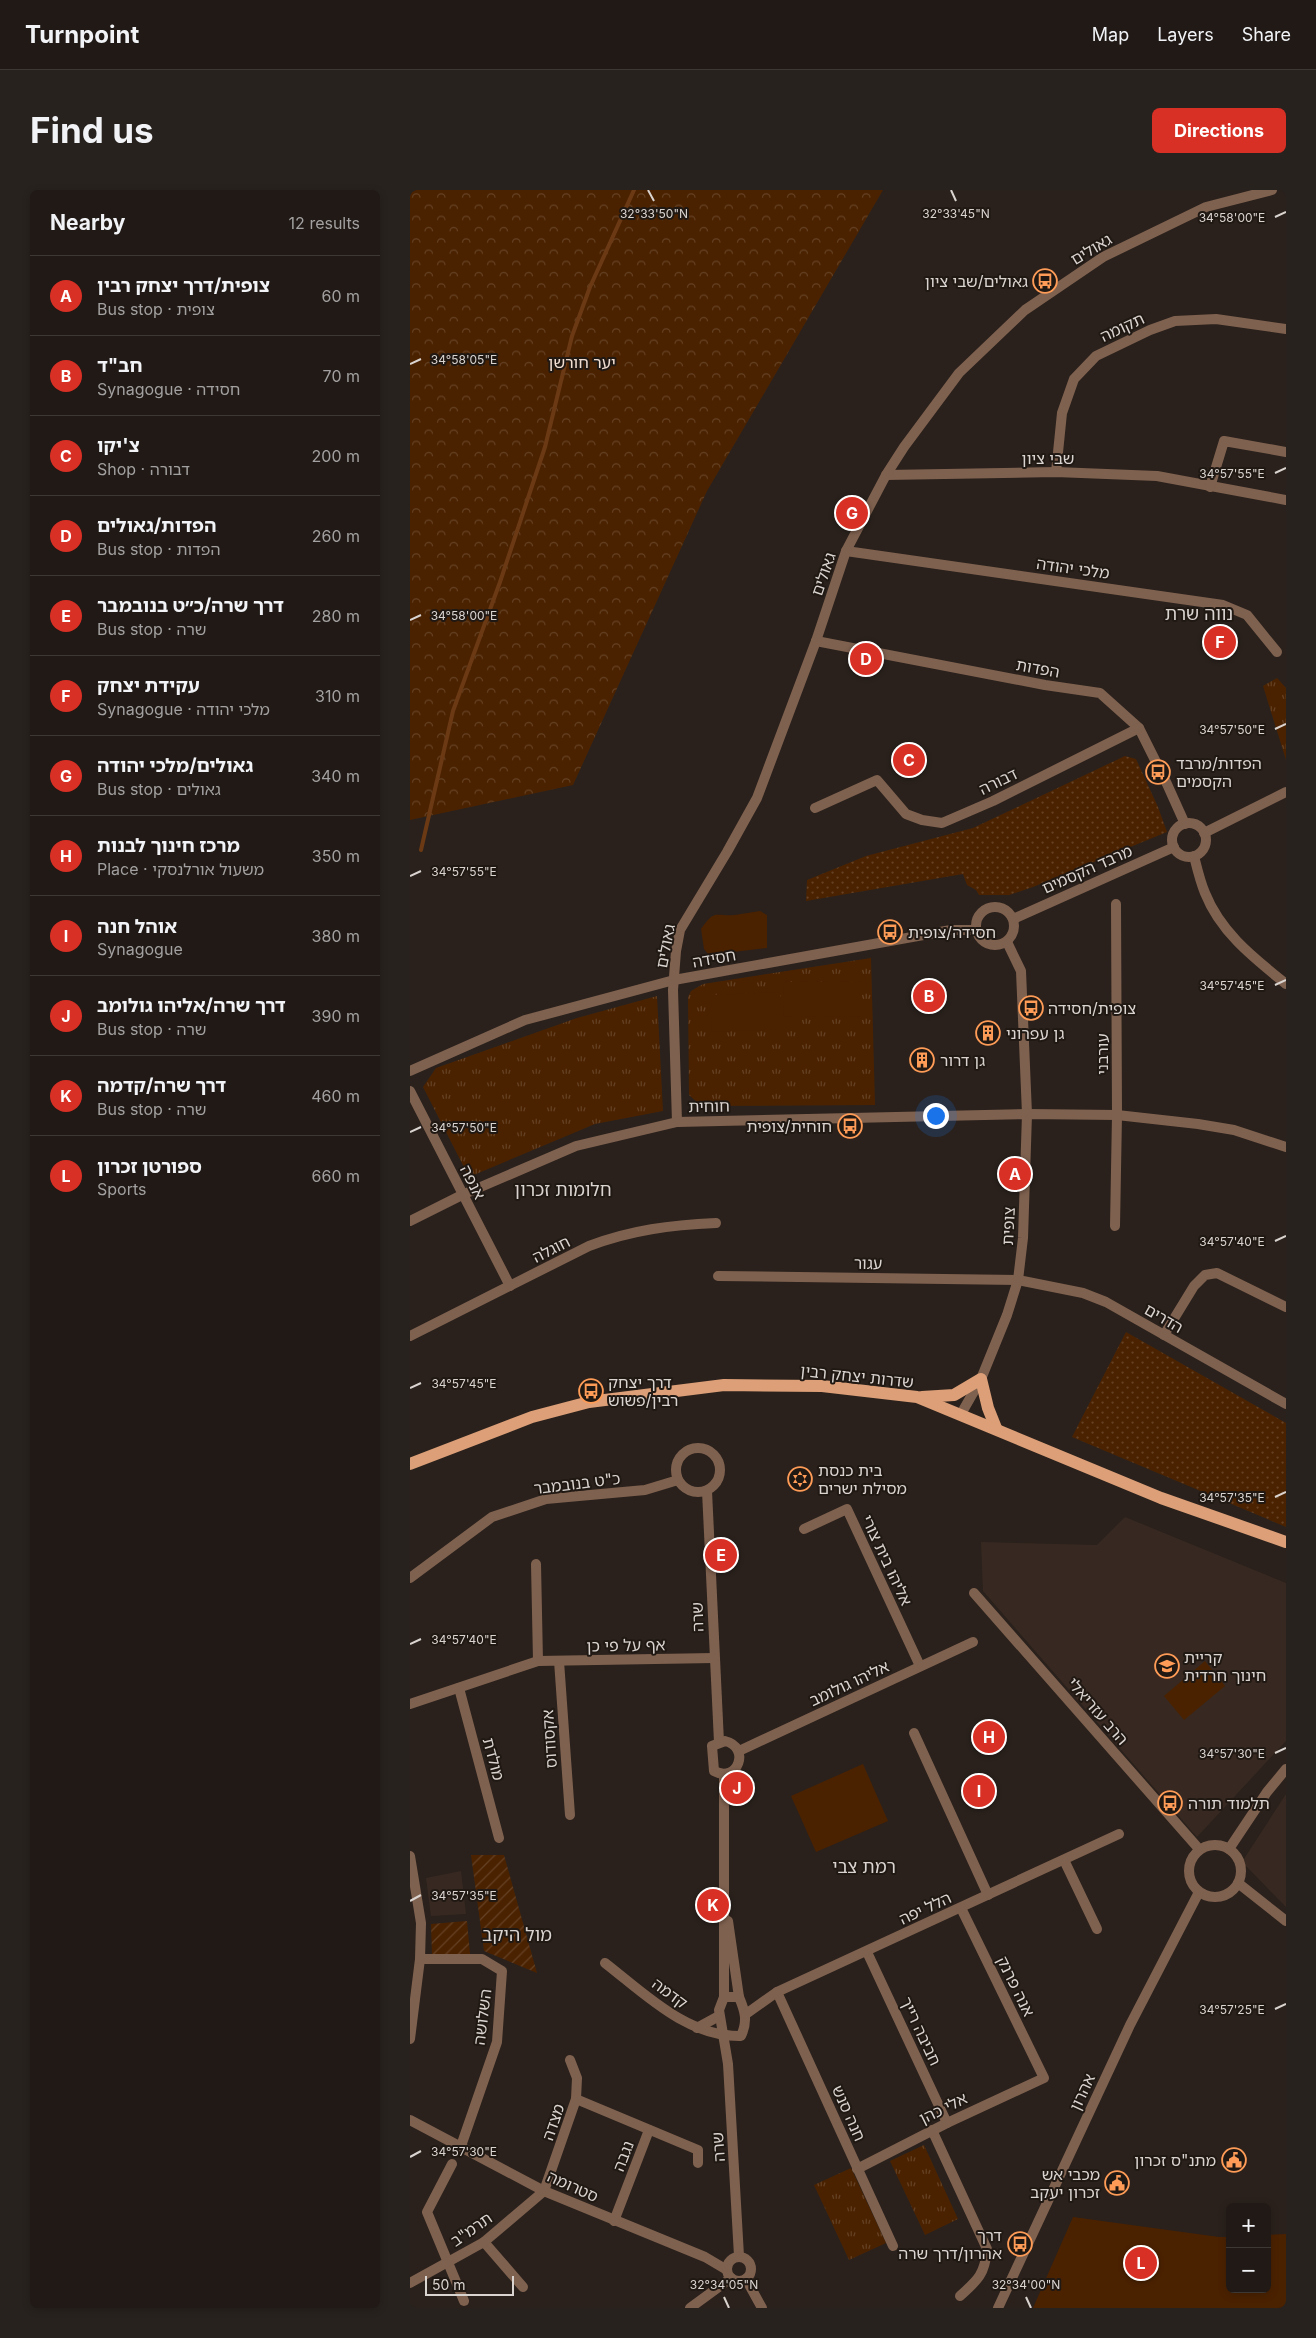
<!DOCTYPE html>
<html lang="en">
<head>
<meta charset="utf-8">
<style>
	:root { --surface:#201915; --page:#28221e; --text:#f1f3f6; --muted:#a2a0a0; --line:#3d3834; --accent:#d93025 }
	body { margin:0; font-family:Inter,"Noto Sans Hebrew",sans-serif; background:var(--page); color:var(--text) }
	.controls { position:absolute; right:15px; bottom:15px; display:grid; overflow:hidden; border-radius:8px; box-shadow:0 2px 8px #0003 }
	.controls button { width:45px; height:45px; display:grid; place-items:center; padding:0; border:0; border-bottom:1px solid var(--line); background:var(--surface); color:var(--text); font:25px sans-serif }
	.scale { position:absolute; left:15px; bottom:12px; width:89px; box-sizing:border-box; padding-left:5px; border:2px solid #dad4d0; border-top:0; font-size:14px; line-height:18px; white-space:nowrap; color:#dad4d0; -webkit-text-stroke:4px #201813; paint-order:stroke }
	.you { position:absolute; left:525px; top:925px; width:18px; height:18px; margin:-12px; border:4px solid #fff; border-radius:50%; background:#1a73e8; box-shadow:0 0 0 8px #1a73e833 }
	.badge { display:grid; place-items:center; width:32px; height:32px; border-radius:50%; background:var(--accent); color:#fff; font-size:16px; font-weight:700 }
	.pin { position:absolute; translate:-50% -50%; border:2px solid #fff; box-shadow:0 1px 5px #0006 }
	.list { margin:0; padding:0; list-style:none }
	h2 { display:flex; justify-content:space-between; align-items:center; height:65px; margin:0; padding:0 20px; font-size:21px }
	h2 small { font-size:16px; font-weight:400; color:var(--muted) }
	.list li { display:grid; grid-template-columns:32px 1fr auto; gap:15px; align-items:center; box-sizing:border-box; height:80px; padding:0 20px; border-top:1px solid var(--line) }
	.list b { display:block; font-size:19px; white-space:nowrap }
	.list p { margin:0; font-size:16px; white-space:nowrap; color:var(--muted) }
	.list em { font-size:16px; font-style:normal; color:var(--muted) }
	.map { position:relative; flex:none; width:876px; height:2118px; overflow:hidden; border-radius:8px }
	header { display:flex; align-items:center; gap:30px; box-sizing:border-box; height:70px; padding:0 25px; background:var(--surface); border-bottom:1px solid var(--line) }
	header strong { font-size:24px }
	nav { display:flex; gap:28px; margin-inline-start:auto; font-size:18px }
	.intro { display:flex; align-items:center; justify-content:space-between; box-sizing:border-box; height:120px; padding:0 30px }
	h1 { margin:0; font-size:35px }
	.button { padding:12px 22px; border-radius:8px; background:var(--accent); color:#fff; font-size:18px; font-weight:700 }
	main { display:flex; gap:30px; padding:0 30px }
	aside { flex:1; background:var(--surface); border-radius:8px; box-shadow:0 2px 8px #0003 }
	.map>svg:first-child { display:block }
</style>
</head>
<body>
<header>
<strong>Turnpoint</strong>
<nav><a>Map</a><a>Layers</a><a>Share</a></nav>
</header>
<div class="intro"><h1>Find us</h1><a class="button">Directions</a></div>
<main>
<aside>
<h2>Nearby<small>12 results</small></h2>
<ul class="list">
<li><span class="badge">A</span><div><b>צופית/דרך יצחק רבין</b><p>Bus stop · צופית</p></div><em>60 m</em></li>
<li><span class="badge">B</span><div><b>חב&quot;ד</b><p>Synagogue · חסידה</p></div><em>70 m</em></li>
<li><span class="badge">C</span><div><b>צ'יקו</b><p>Shop · דבורה</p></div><em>200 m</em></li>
<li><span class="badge">D</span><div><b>הפדות/גאולים</b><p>Bus stop · הפדות</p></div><em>260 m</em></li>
<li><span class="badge">E</span><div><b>דרך שרה/כ״ט בנובמבר</b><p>Bus stop · שרה</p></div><em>280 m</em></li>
<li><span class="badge">F</span><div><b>עקידת יצחק</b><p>Synagogue · מלכי יהודה</p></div><em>310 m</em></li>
<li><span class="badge">G</span><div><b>גאולים/מלכי יהודה</b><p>Bus stop · גאולים</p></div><em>340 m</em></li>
<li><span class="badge">H</span><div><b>מרכז חינוך לבנות</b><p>Place · משעול אורלנסקי</p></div><em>350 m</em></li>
<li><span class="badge">I</span><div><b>אוהל חנה</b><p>Synagogue</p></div><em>380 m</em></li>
<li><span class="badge">J</span><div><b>דרך שרה/אליהו גולומב</b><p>Bus stop · שרה</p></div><em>390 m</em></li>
<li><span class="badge">K</span><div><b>דרך שרה/קדמה</b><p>Bus stop · שרה</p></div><em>460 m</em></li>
<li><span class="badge">L</span><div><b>ספורטן זכרון</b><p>Sports</p></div><em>660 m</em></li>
</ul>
</aside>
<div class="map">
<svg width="876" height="2118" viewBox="0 0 876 2118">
	<defs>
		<pattern id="grass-dots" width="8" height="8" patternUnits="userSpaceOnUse" patternTransform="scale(1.25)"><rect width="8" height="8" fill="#4b2200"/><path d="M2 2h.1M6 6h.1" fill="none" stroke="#644124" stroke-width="1.8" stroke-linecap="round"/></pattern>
		<pattern id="forest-crowns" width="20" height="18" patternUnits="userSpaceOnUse" patternTransform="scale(1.25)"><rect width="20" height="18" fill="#4b2200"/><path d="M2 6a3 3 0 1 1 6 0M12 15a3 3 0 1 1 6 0" fill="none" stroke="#644124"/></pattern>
		<pattern id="park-tufts" width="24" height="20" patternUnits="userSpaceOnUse" patternTransform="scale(1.25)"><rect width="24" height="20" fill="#4b2200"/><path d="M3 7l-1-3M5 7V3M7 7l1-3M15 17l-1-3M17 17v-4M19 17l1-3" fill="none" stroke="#644124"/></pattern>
		<pattern id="garden-furrows" width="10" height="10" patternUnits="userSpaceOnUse" patternTransform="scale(1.25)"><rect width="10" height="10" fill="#4b2200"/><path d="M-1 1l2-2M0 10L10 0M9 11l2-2" fill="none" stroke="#644124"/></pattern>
	</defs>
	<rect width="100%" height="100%" fill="#2a211c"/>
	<g fill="#372921">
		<polygon points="715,1327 876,1393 876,1551 787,1647 573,1401 571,1352 687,1355"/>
		<polygon points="876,1604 876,1717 832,1672"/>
		<polygon points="51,1681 56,1724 21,1726 16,1688"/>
	</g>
	<g fill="url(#grass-dots)">
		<polygon points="715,566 726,569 748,617 757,642 623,697 599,705 569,705 566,700 557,695 553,684 396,711 397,690 456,666 563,638"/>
		<polygon points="716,1142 876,1233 876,1337 662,1247"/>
	</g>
	<polygon fill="url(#forest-crowns)" points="0,0 473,0 297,301 163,595 0,630"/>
	<g fill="url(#park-tufts)">
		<polygon points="867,488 876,498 876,570 853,496"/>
		<polygon points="461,768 465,915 291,916 279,905 278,807 281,801 293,794"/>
		<polygon points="247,806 253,921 185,934 59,987 13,897 26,878 167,828"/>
		<polygon points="514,1955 548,2029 515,2045 480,1971"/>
		<polygon points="441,1978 476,2053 439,2070 404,1995"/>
	</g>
	<g fill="url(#garden-furrows)">
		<polygon points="61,1665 94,1665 127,1783 74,1761"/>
		<polygon points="57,1731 60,1764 22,1764 21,1734"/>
	</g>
	<g fill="#4b2200">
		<path d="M350,721l7,4v33l-58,7 -5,-6 -3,-20c14,-21 15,-12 34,-14 8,-1 17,-3 25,-4z"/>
		<polygon points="452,791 452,826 374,827 373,792"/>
		<polygon points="370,802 371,839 302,842 301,805"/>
		<polygon points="795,1471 815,1496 774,1530 754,1506"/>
		<polygon points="453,1574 478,1631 406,1662 381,1606"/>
		<polygon points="663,2027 809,2047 820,2047 820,2099 857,2099 857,2045 876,2044 876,2118 623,2118"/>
	</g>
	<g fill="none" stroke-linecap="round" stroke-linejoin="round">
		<polyline stroke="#6b3a15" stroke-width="4" points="11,660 43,521 90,392 135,257 162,146 180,97 224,0"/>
		<g stroke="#7f614f" stroke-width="10">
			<polyline points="646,282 652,223 664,189 686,166 740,140 765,131 806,129 876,139"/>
			<polyline points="476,285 646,282 747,286 876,310"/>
			<polyline points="800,297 814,251 876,262"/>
			<polyline points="436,361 813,415 837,425 867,462"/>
			<polyline points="406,451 635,495 690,503 729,538 757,594 775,634"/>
			<polyline points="405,618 467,590 496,624 512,630 532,633 583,611 729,538"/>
			<path d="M784,666c3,12 6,25 11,37 16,40 49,65 81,91"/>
			<polyline points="0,881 115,830 264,790 541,740 566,740"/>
			<polyline points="0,901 100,1096"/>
			<polyline points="267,932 263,800 266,761 270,740 317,662 347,608 406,451 436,361 476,285 494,257 549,183 615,120 693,67 796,17 862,0"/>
			<polyline points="0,1031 52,1005 166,956 267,932 617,924 707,925 788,934 824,940 876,957"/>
			<polyline points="705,1036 707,925 706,714"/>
			<polyline points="308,1086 608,1090 673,1103 696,1112 876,1214"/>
			<polyline points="754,1145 784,1096 795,1085 807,1083 876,1117"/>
			<path d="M0,1146l179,-90c42,-16 82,-21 127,-23"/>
			<circle cx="288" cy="1280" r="22"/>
			<polyline points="297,1301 309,1552"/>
			<polyline points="394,1339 437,1319 510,1476"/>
			<polyline points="126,1374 128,1471"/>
			<polyline points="0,1388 82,1327 136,1309 235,1300 268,1290"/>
			<polyline points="564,1403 789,1659"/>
			<polyline points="149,1471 160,1625"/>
			<polyline points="49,1498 89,1648"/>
			<polyline points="0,1514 128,1471 304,1468"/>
			<polyline points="504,1543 578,1705"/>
			<path d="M315,1551c26,6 13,43 -11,30l-2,-25z"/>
			<polyline points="329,1561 563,1452"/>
			<polyline points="0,1666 11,1733 10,1769 0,1849"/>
			<polyline points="654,1670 687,1739"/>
			<polyline points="828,1693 876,1731"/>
			<polyline points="318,1731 329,1807"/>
			<polyline points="457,1762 537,1933"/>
			<polyline points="10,1769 72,1769 92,1781 87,1852 51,1956"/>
			<path d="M195,1773c40,31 82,74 136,73 7,-15 4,-25 -2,-39h-15"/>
			<polyline points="367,1802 483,2056"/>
			<polyline points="314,1807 309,1820 318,1874 329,2066"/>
			<polyline points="314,1807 314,1585"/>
			<polyline points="336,1824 367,1802 709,1644"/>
			<polyline points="287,1838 309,1826"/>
			<polyline points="166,1909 288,1960 288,1973"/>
			<polyline points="0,1930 134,2001 295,2067 317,2080"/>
			<path d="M522,1940l55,119c-2,25 -9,31 -27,47"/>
			<polyline points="42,1974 17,2022 54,2111"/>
			<polyline points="447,1979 537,1933 634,1888 551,1718"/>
			<polyline points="204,2031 239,1940"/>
			<polyline points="74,2052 113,2097"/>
			<circle cx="329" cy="2079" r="12"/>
			<polyline points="336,2089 352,2118"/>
			<polyline points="0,2093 74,2052 134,2001 166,1909 167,1888 160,1870"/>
			<polyline points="280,2118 321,2088"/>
		</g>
		<g stroke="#7f614f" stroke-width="10">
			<circle cx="779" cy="650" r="17"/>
			<polyline points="794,643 876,602"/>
			<circle cx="585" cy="736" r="19"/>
			<polyline points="603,729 764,657"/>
			<polyline points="551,1224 571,1189 597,1125 608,1090 613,1048 617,924 611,781 597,752"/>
			<circle cx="805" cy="1681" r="26"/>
			<polyline points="819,1659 857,1602 876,1579"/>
			<polyline points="588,2118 720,1835 789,1702"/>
		</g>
		<g stroke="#dc9f77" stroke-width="12">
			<polyline points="512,1207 544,1205 571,1189 578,1218 586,1238"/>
			<polyline points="0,1274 122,1227 179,1212 314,1195 412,1196 507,1207 751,1308 876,1352"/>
		</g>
	</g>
	<path fill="none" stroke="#dad4d0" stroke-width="2" d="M238,0l6,11M541,0l5,11M865,27l11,-5M0,174l11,-5M865,283l11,-5M0,430l11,-5M865,539l11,-5M0,686l11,-5M865,795l11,-5M0,942l11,-5M865,1051l11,-5M0,1198l11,-5M865,1307l11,-5M0,1454l11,-5M865,1563l11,-5M0,1711l11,-6M865,1819l11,-5M0,1967l11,-6M314,2107l5,11M616,2107l5,11"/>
	<defs>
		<g id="bus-ring" transform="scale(1.25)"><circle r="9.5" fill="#201813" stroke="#fe9c57" stroke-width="1.5"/><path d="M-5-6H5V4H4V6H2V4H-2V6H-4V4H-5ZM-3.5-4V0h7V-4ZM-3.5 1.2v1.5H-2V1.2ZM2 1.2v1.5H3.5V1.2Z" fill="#fe9c57"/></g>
		<g id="building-ring" transform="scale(1.25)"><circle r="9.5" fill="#201813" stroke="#fe9c57" stroke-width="1.5"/><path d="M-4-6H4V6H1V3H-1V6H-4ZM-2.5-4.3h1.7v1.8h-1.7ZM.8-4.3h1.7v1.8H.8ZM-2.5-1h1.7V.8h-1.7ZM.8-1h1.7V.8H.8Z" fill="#fe9c57"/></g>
		<g id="synagogue-ring" transform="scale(1.25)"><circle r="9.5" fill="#201813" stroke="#fe9c57" stroke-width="1.5"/><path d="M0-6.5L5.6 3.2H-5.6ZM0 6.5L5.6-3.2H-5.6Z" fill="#fe9c57"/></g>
		<g id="school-ring" transform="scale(1.25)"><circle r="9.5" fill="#201813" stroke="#fe9c57" stroke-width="1.5"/><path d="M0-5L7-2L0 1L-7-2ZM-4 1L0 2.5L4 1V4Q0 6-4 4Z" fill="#fe9c57"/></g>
		<g id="civic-ring" transform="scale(1.25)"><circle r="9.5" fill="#201813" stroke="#fe9c57" stroke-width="1.5"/><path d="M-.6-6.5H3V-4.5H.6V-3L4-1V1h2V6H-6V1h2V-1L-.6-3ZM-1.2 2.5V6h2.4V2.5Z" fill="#fe9c57"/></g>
	</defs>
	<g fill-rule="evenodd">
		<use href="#bus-ring" x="635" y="91"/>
		<use href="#bus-ring" x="748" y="582"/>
		<use href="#bus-ring" x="480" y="742"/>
		<use href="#bus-ring" x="621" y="818"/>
		<use href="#building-ring" x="578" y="843"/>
		<use href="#building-ring" x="512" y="870"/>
		<use href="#bus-ring" x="440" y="936"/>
		<use href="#bus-ring" x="181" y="1201"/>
		<use href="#synagogue-ring" x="390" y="1289"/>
		<use href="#school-ring" x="757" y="1476"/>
		<use href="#bus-ring" x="760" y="1613"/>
		<use href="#civic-ring" x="824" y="1970"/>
		<use href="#civic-ring" x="707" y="1993"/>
		<use href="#bus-ring" x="610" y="2054"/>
	</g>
	<g text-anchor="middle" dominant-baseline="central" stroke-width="4" stroke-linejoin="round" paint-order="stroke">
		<g font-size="16" fill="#dad4d0" stroke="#201813">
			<text transform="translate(681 59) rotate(-31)">גאולים</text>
			<text transform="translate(712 137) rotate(-25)">תקומה</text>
			<text x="638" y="268">שבי ציון</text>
			<text transform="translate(663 378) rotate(8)">מלכי יהודה</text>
			<text transform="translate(413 384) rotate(-71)">גאולים</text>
			<text transform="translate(628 478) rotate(10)">הפדות</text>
			<text transform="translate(588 591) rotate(-26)">דבורה</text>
			<text transform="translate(677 679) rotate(-24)">מרבד הקסמים</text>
			<text transform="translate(255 756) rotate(-79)">גאולים</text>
			<text transform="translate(304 768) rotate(-10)">חסידה</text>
			<text transform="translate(692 864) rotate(-90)">עורבני</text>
			<text transform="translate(299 916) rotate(-1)">חוחית</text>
			<text transform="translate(63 992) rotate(63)">אנפה</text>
			<text transform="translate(598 1036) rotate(-87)">צופית</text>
			<text transform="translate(141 1059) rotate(-27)">חוגלה</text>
			<text transform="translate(458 1073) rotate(1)">עגור</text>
			<text transform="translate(754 1128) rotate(30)">הדרים</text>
			<text transform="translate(447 1186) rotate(6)">שדרות יצחק רבין</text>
			<text transform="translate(167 1293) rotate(-7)">כ"ט בנובמבר</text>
			<text transform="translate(477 1370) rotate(65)">אליהו בית צורי</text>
			<text transform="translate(287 1427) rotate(-92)">שרה</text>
			<text transform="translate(216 1455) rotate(-1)">אף על פי כן</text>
			<text transform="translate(439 1493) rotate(-25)">אליהו גולומב</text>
			<text transform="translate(688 1521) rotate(49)">הרב עזריאלי</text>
			<text transform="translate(139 1549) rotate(-94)">אקסודוס</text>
			<text transform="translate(84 1569) rotate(75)">מולדת</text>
			<text transform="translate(515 1718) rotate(-25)">הלל יפה</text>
			<text transform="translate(606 1796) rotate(64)">אנה פרנק</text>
			<text transform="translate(260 1803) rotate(36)">קדמה</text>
			<text transform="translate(72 1827) rotate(-83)">השלושה</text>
			<text transform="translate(511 1841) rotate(65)">חביבה רייך</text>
			<text transform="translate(672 1902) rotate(-65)">אהרון</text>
			<text transform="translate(533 1918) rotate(-26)">אלי כהן</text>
			<text transform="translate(439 1923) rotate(66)">חנה סנש</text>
			<text transform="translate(143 1932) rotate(-71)">מצדה</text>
			<text transform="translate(308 1957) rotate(-94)">שרה</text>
			<text transform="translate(213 1966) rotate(-69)">נגבה</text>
			<text transform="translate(163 1996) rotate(24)">סטרומה</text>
			<text transform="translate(61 2039) rotate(-35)">תרמ"ב</text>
		</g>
		<g font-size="16" fill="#dad4d0" stroke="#201813" text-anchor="start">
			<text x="618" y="91" text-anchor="end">גאולים/שבי ציון</text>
			<text x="766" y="573">הפדות/מרבד<tspan x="766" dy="18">הקסמים</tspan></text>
			<text x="498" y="742">חסידה/צופית</text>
			<text x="638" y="818">צופית/חסידה</text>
			<text x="596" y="843">גן עפרוני</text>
			<text x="530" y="870">גן דרור</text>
			<text x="422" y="936" text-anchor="end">חוחית/צופית</text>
			<text x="198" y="1192">דרך יצחק<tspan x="198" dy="18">רבין/פשוש</tspan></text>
			<text x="408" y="1280">בית כנסת<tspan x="408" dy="18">מסילת ישרים</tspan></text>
			<text x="774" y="1467">קריית<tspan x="774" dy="18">חינוך חרדית</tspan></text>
			<text x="778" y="1613">תלמוד תורה</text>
			<text x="806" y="1970" text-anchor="end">מתנ"ס זכרון</text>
			<text x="690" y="1984" text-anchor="end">מכבי אש<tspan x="690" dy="18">זכרון יעקב</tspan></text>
			<text x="592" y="2045" text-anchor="end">דרך<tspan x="592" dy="18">אהרון/דרך שרה</tspan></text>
		</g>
		<g font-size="16" fill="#f1ded2" stroke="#201813">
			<text x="172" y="172">יער חורשן</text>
		</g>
		<g font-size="18" fill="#dad4d0" stroke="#201813">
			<text x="789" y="423">נווה שרת</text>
			<text x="153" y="999">חלומות זכרון</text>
			<text x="454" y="1676">רמת צבי</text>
			<text x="107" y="1744">מול היקב</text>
		</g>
	</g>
	<g font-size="12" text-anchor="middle" fill="#dad4d0" stroke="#201813" stroke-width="4" stroke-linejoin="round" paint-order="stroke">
		<text x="244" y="28">32°33'50"N</text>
		<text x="546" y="28">32°33'45"N</text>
		<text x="822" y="32">34°58'00"E</text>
		<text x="54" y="174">34°58'05"E</text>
		<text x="822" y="288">34°57'55"E</text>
		<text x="54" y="430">34°58'00"E</text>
		<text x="822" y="544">34°57'50"E</text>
		<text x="54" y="686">34°57'55"E</text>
		<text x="822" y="800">34°57'45"E</text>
		<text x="54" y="942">34°57'50"E</text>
		<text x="822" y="1056">34°57'40"E</text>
		<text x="54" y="1198">34°57'45"E</text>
		<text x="822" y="1312">34°57'35"E</text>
		<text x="54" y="1454">34°57'40"E</text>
		<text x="822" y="1568">34°57'30"E</text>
		<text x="54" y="1710">34°57'35"E</text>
		<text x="822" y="1824">34°57'25"E</text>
		<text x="54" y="1966">34°57'30"E</text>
		<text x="314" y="2099">32°34'05"N</text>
		<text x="616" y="2099">32°34'00"N</text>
	</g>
</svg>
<div class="controls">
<button>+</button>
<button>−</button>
</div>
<div class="scale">50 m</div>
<div class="you"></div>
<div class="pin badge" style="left:605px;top:984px">A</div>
<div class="pin badge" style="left:519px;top:806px">B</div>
<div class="pin badge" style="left:499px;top:570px">C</div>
<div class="pin badge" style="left:456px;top:469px">D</div>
<div class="pin badge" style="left:311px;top:1365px">E</div>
<div class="pin badge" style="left:810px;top:452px">F</div>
<div class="pin badge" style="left:442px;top:323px">G</div>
<div class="pin badge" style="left:579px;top:1547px">H</div>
<div class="pin badge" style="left:569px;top:1601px">I</div>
<div class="pin badge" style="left:327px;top:1598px">J</div>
<div class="pin badge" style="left:303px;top:1715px">K</div>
<div class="pin badge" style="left:731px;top:2073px">L</div>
</div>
</main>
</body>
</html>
